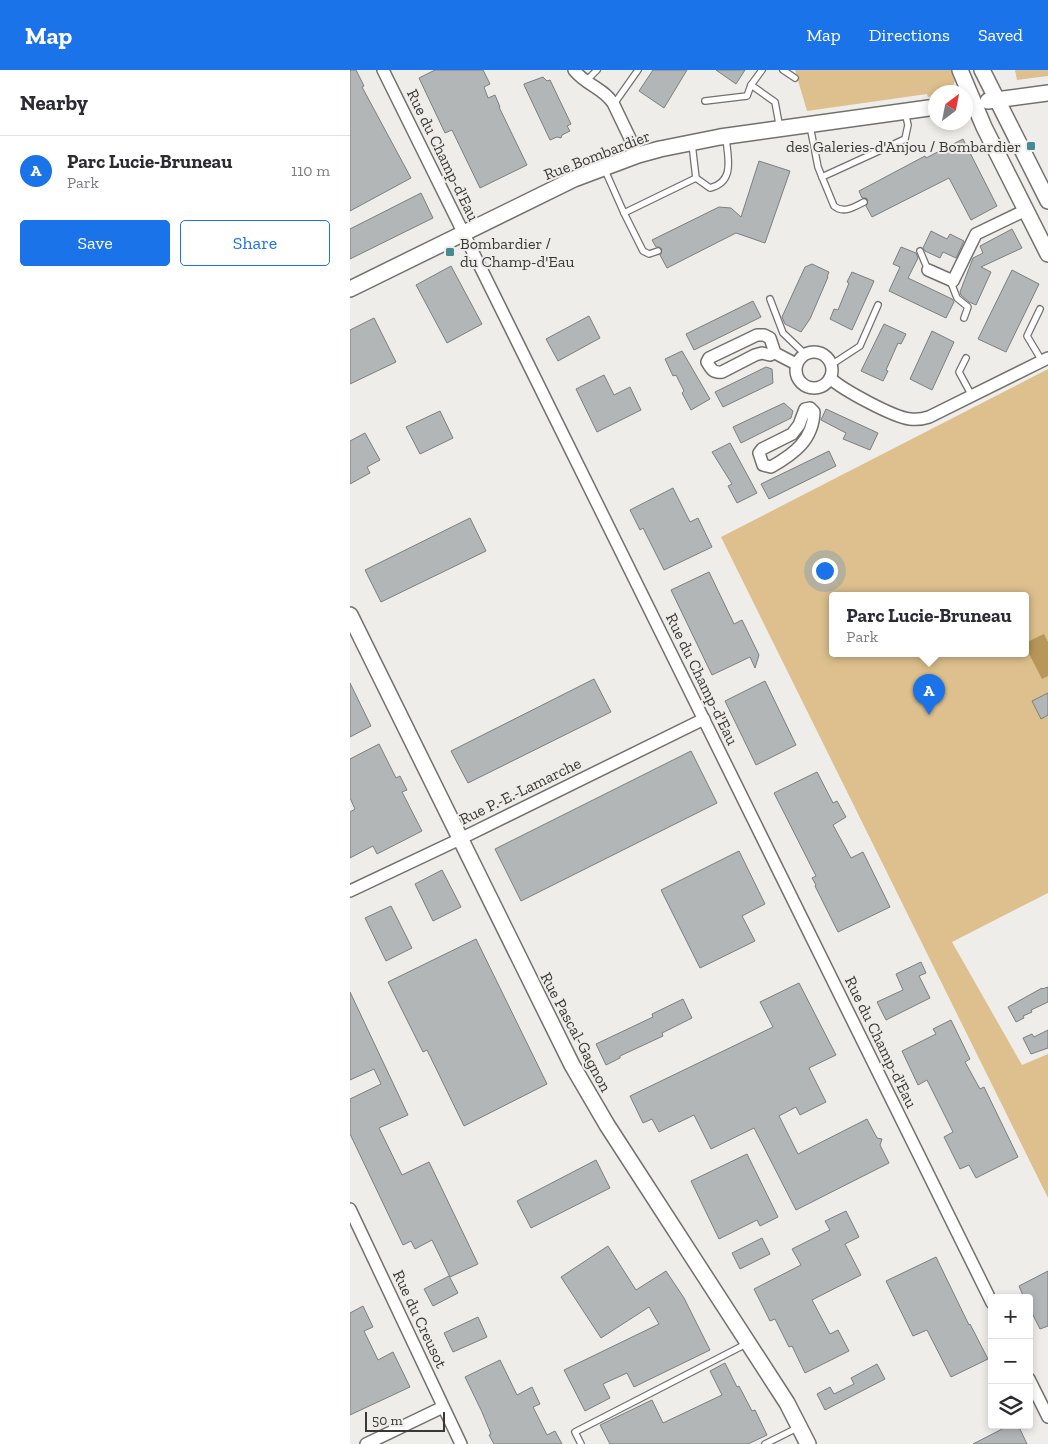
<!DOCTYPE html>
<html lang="en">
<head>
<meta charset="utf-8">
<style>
	:root { --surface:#fff; --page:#f2f2f3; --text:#2b2b33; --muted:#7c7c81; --line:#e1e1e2; --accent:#1a73e8 }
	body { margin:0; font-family:"Zilla Slab",serif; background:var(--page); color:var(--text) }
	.controls { position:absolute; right:15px; bottom:15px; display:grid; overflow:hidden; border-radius:5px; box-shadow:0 2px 8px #0003 }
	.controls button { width:45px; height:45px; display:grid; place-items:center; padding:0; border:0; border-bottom:1px solid var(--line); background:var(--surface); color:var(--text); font:25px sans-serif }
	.compass { position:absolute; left:578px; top:15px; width:45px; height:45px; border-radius:50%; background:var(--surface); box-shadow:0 2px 8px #0003; rotate:32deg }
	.scale { position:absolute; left:15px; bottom:12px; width:80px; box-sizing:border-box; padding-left:5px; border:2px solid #393837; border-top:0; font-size:14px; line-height:18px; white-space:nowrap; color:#393837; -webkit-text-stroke:4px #efedea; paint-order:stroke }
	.you { position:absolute; left:474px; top:500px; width:18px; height:18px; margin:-12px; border:4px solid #fff; border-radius:50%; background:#1a73e8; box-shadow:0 0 0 8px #1a73e833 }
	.badge { display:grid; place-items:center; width:32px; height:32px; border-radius:50%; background:var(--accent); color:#fff; font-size:16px; font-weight:700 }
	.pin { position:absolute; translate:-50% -41px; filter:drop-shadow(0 1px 2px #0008) }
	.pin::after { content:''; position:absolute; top:26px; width:18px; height:15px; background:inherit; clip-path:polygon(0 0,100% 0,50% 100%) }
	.popup { position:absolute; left:479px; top:522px; width:200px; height:65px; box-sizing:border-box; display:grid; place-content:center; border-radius:5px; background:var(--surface); filter:drop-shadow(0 1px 4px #0005); font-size:16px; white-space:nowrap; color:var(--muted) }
	.popup b { font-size:19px; color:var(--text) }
	.popup::after { content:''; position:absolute; left:50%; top:100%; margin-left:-10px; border:10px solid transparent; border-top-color:var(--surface) }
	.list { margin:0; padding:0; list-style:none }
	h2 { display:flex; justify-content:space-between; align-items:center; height:65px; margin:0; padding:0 20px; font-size:21px }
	h2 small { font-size:16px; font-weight:400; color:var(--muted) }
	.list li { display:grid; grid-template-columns:32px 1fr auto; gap:15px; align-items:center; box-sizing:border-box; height:70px; padding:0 20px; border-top:1px solid var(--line) }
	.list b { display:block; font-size:19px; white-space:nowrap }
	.list p { margin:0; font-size:16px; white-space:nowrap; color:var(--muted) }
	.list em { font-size:16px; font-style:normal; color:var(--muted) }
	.actions { display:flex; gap:10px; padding:15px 20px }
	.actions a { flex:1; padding:11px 0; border:1px solid var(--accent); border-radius:5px; text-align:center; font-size:18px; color:var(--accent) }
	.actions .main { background:var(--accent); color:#fff }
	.icon { flex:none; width:28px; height:28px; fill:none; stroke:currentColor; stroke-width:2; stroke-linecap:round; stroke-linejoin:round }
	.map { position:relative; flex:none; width:698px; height:1374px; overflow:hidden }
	header { display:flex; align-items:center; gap:30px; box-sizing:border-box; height:70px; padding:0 25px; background:var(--accent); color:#fff }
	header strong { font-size:24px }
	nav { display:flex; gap:28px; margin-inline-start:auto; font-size:18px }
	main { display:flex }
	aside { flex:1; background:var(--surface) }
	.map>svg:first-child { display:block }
</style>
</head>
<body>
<header>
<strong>Map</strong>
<nav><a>Map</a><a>Directions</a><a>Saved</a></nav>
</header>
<main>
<aside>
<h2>Nearby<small></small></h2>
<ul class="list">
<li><span class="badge">A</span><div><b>Parc Lucie-Bruneau</b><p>Park</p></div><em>110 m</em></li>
</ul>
<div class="actions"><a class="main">Save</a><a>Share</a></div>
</aside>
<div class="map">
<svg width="698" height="1374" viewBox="0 0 698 1374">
	<rect width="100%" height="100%" fill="#efedea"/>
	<g fill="#ddc08d" fill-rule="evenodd">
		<polygon points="445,0 601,0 605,11 600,21 586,22 585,26 578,27 577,24 457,41"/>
		<polygon points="665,0 698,0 698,6 667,10"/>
		<path d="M698,299v524l-96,49 70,123 26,-11v144l-327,-661zM483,526h192v58h-192z"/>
	</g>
	<polygon fill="#b9975b" points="694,564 698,572 698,606 692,609 675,576 675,573"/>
	<g fill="#b2b6b6" stroke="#7b7f7f">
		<polygon points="0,0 6,0 14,16 12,17 61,108 0,141"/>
		<polygon points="85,0 133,0 140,14 134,17 138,28 145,25 150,37 149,37 177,95 130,118 102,60 95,63 69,8"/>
		<polygon points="303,0 337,0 314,38 289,21"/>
		<polygon points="366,0 395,0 386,14"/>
		<polygon points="193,7 197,11 200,10 221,54 217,56 220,61 212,65 211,68 207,67 200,70 174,15 174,14"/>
		<polygon points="613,69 647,136 621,150 599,108 522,147 516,136 518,130 516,128 512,128 509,121 575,86 576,88"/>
		<polygon points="409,91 440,101 415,173 386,163 317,198 310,185 312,179 309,177 306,177 302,170 369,137 381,138 391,147"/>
		<polygon points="71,123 83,148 0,189 0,159"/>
		<polygon points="662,159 672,178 631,197 641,202 626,235 619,232 611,225 610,222 623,188 633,183 630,176"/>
		<polygon points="581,161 597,169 600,164 614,171 606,188 593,182 590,188 575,181 573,178"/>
		<polygon points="551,177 566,183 568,188 558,208 602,229 604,232 596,248 539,221 550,197 543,194"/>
		<polygon points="462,194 479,202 477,207 478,207 460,249 451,262 435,254 432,247 455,197"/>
		<polygon points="101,196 132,254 97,273 66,215"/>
		<polygon points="662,200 689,214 656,282 628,269"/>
		<polygon points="502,202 524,211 502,260 480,249 484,239 488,240 499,213 497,212"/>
		<polygon points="403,231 411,247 344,280 336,264"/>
		<polygon points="239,246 250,268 208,291 196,269"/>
		<polygon points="24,248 46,292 0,314 0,260"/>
		<polygon points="534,254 556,264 551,274 548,273 536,300 538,301 533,311 511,301"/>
		<polygon points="582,261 604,272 582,320 560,309"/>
		<polygon points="332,281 360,329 341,340 332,323 334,321 326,305 323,306 315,289"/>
		<polygon points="416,297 422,299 423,313 373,337 365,322"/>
		<polygon points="254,305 264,325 280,317 291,340 247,362 226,319"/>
		<polygon points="434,333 443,341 441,348 391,373 383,357"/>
		<polygon points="476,339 528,363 520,380 493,369 496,363 471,350"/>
		<polygon points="90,341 103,368 70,384 56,357"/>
		<polygon points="15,363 30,390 17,397 20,403 0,414 0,371"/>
		<polygon points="380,373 407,423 387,433 378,416 382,414 362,382"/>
		<polygon points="479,381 486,396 419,429 411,414"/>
		<polygon points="323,418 340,452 348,448 362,477 314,500 293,458 290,460 280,440"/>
		<polygon points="120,448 136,481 31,532 15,500"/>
		<polygon points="359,502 384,554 392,550 409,585 405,598 400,587 362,605 321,520"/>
		<polygon points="244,609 261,642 118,713 101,681"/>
		<polygon points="415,611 446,675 406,695 375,631"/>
		<polygon points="0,613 21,656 0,667"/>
		<polygon points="698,623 698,645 691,649 682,631"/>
		<polygon points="29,674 46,708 50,706 57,720 52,722 72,761 27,784 23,776 0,788 0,742 5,739 0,728 0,689"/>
		<polygon points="341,681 367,733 171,831 145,779"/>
		<polygon points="467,702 483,733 487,731 496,747 483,755 501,788 513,782 540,837 488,862 465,816 466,815 462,808 466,806 424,723"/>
		<polygon points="389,781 415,834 392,846 405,871 350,898 311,820"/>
		<polygon points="92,800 111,837 83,851 65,814"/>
		<polygon points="41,836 62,878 36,891 15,848"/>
		<polygon points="126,869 197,1014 114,1056 77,980 73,982 38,912"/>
		<polygon points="571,892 576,903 569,906 580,928 536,950 527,932 553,920 546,904"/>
		<polygon points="449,913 486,985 459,998 476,1032 450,1045 446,1037 429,1046 448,1084 517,1049 527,1068 532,1069 530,1075 539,1093 446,1140 404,1058 361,1079 344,1045 309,1062 302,1049 293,1053 280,1026 423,957 410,932"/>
		<polygon points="698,917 698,932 681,940 682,942 673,946 674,948 666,952 658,937 692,918 692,919"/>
		<polygon points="0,922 58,1045 29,1058 52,1105 79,1092 128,1194 100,1207 82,1170 65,1179 61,1171 53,1175 0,1064 0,1029 31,1014 24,999 0,1010"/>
		<polygon points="333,929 342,948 312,963 313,966 270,986 270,988 256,995 246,974 303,947 302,944"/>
		<polygon points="601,950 620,989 615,992 630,1019 634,1017 668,1087 626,1108 619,1095 610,1099 594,1067 603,1062 577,1010 568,1015 552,981 586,964 583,959"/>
		<polygon points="698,960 698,978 681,984 673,968 682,964 684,967"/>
		<polygon points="397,1084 428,1147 410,1156 407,1150 369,1169 341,1111"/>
		<polygon points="246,1090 260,1118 181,1158 167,1131"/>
		<polygon points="496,1141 509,1167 495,1174 511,1205 462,1230 480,1264 488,1260 499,1281 455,1303 442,1276 439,1277 425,1249 420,1251 404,1219 451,1195 442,1179 480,1160 475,1151"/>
		<polygon points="412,1168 420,1184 390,1199 382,1183"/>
		<polygon points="258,1176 286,1220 316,1201 334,1228 360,1280 284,1317 277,1303 253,1314 260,1328 235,1341 214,1300 309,1254 299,1237 251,1268 211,1207"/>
		<polygon points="586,1187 619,1255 620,1254 638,1289 601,1307 577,1260 563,1266 536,1211"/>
		<polygon points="698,1201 698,1256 690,1259 679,1237 679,1228 674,1228 669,1216"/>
		<polygon points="99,1206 108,1223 83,1236 74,1219"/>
		<polygon points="13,1236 23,1257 14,1261 28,1290 43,1282 60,1317 0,1345 0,1243"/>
		<polygon points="128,1247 137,1267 103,1282 94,1263"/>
		<polygon points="150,1290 167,1325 182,1317 190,1334 183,1337 197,1365 205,1361 212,1374 144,1374 139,1365 141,1364 132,1342 115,1307"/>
		<polygon points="375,1293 387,1317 389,1316 402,1341 405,1340 417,1365 398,1374 260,1374 250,1355 302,1330 313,1353 372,1325 360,1301"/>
		<polygon points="527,1294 535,1309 475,1340 467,1324 480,1317 484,1324 504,1314 501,1308"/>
		<polygon points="660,1355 668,1355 677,1374 623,1374"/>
	</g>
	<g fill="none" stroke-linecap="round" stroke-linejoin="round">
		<g stroke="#73716e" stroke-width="8">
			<g id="service">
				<polyline points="412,0 401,15 425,32 430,59"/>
				<polyline points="433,0 445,8"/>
				<polyline points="235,12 247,0"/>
				<polyline points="355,31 397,26 401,15"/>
				<polyline points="264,34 288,0"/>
				<polyline points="460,56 468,97 472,107 555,69 558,55 555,42"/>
				<polyline points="254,98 274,143 346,108 342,74"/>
				<path d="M472,107l12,29c10,8 20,1 30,-4"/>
				<path d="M346,108l14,10c25,-6 18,-30 16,-50"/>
				<polyline points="274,143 293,181 299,184 308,181"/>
				<polyline points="570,181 578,200"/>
				<polyline points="600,210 607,228 618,237 614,248"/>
				<polyline points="420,229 433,263 455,284"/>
				<polyline points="690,239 677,266 692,291"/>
				<polyline points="616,288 609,302 622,326"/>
				<polyline points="481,295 510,276 528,235"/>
				<polyline points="231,1374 225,1362 398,1273"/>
				<polyline points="415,1374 449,1357"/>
			</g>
		</g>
		<g stroke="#73716e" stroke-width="14">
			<g id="minor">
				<polyline points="33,0 642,1233"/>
				<path d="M224,0c13,16 28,17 39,33l25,52"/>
				<polyline points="578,200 603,211 626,164 676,140"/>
				<circle cx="464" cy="300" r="18"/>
				<path d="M425,283l-5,-15 -6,-3h-7l-48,23 -2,4c4,7 6,11 15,10l33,-17 7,-2 8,2 5,-2 21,11"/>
				<path d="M480,308c13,12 63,39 80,41 7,1 13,0 19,-2l119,-59"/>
				<path d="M460,338l4,4c-1,28 -20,42 -43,55l-8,-2 -4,-12 3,-4 30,-15 7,-9 6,-16z"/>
				<polyline points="0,821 110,769 354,649"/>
				<polyline points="0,1139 111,1374"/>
				<polyline points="679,1309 698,1347"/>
				<polyline points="16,1374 93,1337"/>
			</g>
		</g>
		<g stroke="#73716e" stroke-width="18">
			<g id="tertiary">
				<polyline points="610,0 634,57 698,184"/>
				<polyline points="632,0 698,131"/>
				<polyline points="638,31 698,23"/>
				<polyline points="0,219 224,109 288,85 310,79 370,67 586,37"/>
				<polyline points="0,545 222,995 257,1055 437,1333 458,1374"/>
			</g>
		</g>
		<use href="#service" stroke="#fff" stroke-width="5.5"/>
		<use href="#minor" stroke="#fff" stroke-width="11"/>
		<use href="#tertiary" stroke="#fff" stroke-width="15"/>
	</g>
	<g fill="#448b93" stroke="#efedea" stroke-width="2">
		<rect x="676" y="71" width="10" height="10" rx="2.5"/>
		<rect x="95" y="177" width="10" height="10" rx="2.5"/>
	</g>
	<g text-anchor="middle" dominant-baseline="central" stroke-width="4" stroke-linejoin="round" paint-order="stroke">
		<g font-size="16" fill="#393837" stroke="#efedea" text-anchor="end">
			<text x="671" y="76">des Galeries-d'Anjou / Bombardier</text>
			<text x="110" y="173" text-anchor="start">Bombardier /<tspan x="110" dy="18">du Champ-d'Eau</tspan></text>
		</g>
		<g font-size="16" fill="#393837" stroke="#efedea">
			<text transform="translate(93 85) rotate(64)">Rue du Champ-d'Eau</text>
			<text transform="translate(247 85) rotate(-21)">Rue Bombardier</text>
			<text transform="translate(352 609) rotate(64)">Rue du Champ-d'Eau</text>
			<text transform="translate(170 721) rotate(-26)">Rue P.-E.-Lamarche</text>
			<text transform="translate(226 962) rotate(62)">Rue Pascal-Gagnon</text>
			<text transform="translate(531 972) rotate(64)">Rue du Champ-d'Eau</text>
			<text transform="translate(70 1249) rotate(65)">Rue du Creusot</text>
		</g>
	</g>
</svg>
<div class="controls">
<button>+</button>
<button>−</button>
<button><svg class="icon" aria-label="layers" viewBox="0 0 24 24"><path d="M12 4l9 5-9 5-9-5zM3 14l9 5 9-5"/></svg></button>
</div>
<svg class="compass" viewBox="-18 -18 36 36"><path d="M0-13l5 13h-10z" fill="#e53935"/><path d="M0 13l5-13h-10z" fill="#7c7c81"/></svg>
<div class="scale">50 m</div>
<div class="you"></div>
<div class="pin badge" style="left:579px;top:645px">A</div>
<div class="popup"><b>Parc Lucie-Bruneau</b>Park</div>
</div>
</main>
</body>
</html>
